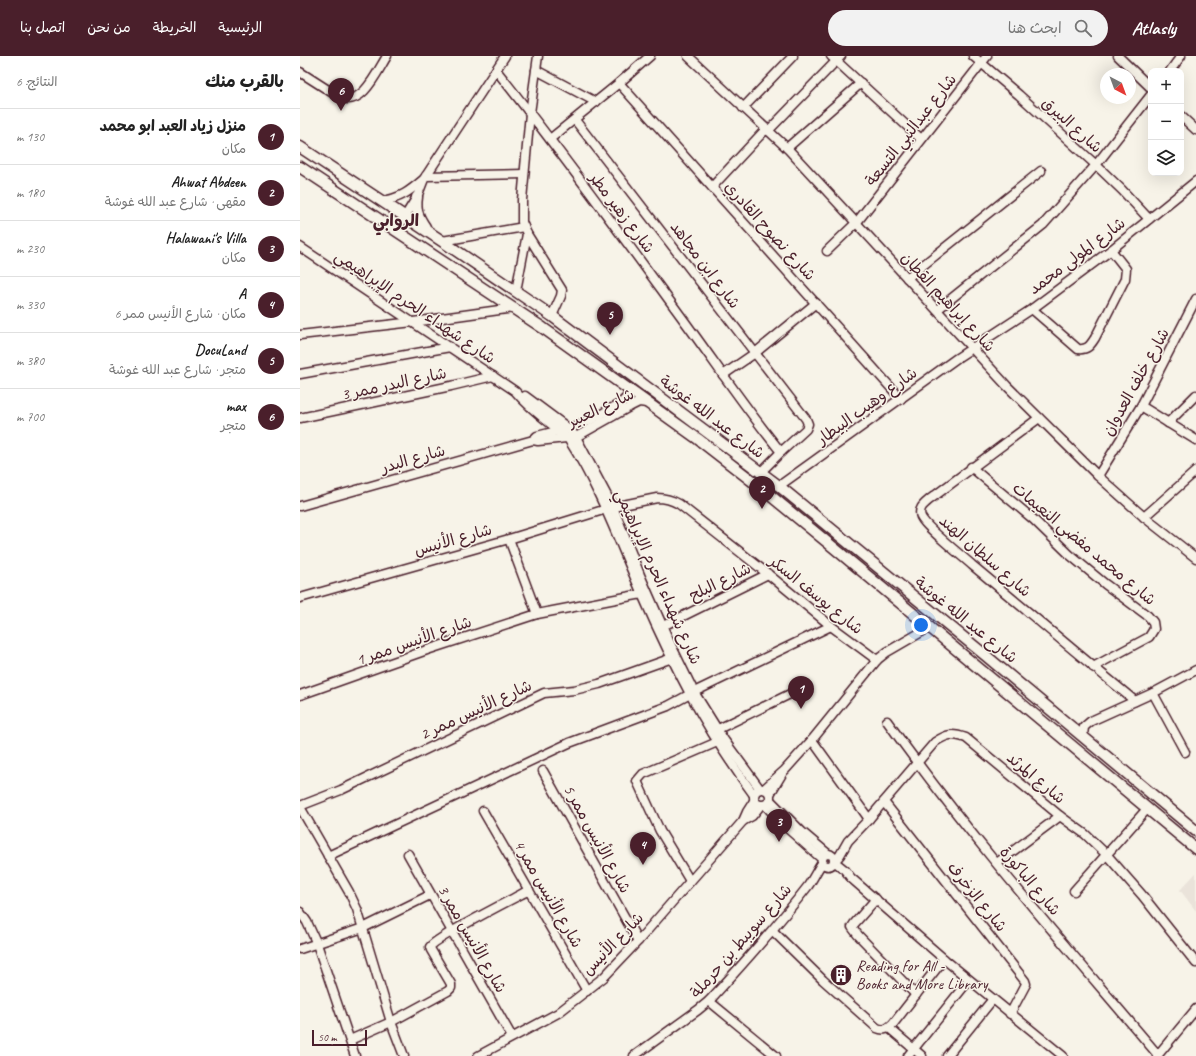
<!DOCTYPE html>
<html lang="ar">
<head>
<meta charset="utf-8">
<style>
	:root { --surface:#fff; --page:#f2f2f2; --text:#222; --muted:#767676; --line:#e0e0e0; --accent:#4a1f2b }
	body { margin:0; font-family:Caveat,"Playpen Sans Arabic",sans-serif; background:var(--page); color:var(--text); direction:rtl }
	.controls { position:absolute; right:12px; top:12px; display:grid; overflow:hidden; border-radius:8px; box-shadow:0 4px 16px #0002 }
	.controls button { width:36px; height:36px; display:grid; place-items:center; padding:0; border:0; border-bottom:1px solid var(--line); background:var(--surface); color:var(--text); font:20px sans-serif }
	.compass { position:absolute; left:800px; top:12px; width:36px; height:36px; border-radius:50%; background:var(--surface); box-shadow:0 4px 16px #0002; rotate:139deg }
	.scale { position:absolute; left:12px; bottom:10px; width:55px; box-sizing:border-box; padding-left:4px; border:2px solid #4a1f2b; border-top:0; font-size:11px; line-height:14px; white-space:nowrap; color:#4a1f2b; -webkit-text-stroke:3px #f7f3e8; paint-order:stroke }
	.you { position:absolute; left:621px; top:569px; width:14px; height:14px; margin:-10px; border:3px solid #fff; border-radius:50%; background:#1a73e8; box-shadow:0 0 0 6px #1a73e833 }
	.badge { display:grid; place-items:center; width:26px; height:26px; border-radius:50%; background:var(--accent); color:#fff; font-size:13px; font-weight:700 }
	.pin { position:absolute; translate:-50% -33px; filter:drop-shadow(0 1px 2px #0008) }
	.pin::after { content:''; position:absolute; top:21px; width:14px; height:12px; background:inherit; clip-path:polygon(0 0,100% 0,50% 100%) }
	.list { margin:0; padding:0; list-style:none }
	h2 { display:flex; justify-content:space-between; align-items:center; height:52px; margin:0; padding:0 16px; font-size:17px }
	h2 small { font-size:13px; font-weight:400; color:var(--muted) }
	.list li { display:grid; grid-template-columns:26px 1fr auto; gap:12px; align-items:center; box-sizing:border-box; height:56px; padding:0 16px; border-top:1px solid var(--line) }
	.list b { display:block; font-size:15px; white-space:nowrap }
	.list p { margin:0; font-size:13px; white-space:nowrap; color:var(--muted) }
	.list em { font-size:13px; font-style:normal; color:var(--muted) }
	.icon { flex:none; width:22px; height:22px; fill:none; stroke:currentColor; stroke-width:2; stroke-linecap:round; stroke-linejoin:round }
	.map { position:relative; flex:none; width:896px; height:1000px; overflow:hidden; direction:ltr }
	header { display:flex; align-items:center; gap:24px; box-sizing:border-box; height:56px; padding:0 20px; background:var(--accent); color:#fff }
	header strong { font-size:19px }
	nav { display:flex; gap:22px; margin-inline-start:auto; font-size:14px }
	.search { width:280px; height:36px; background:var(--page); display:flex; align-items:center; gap:10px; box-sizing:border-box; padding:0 14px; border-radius:22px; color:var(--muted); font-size:15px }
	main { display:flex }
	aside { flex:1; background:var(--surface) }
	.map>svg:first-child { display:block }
</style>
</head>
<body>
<header>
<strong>Atlasly</strong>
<div class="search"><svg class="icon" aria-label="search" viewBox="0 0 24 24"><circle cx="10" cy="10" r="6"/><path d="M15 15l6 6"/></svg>ابحث هنا</div>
<nav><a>الرئيسية</a><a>الخريطة</a><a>من نحن</a><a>اتصل بنا</a></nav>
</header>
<main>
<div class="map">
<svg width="896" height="1000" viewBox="0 0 896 1000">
	<rect width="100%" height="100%" fill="#f7f3e8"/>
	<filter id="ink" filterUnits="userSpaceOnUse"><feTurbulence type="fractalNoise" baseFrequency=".025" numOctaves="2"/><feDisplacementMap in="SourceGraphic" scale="8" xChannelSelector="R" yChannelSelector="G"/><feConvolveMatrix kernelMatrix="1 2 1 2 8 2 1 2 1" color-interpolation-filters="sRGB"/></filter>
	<g filter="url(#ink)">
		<polygon fill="#eae3da" points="896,817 896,855 880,834"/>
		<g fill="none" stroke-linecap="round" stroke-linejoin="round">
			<g stroke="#4a1f2b" stroke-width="11">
				<g id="minor">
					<polyline points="238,0 230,57 222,144 222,166 227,178 262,234 261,240 252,260"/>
					<polyline points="388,0 487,92 707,330 798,420 844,461 896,502"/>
					<polyline points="531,0 621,83"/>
					<polyline points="673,0 719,39 796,109 822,134 849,163"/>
					<polyline points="818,0 851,32"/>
					<path d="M196,14c64,80 124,163 184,245 34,46 65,93 101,137l25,-23 2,-5 -2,-5 -231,-299"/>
					<polyline points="236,14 296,46"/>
					<polyline points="870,15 881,0"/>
					<path d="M0,16l39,25c23,11 38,-25 48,-41"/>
					<polyline points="319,27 601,343"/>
					<polyline points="443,52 493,0"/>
					<polyline points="881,60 896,74"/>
					<polyline points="468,75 541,0"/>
					<polyline points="250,83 319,27 350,0"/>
					<polyline points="487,92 561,27"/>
					<polyline points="126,120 224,118"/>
					<polyline points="412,131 466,73"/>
					<path d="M81,145c19,-2 29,-10 43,-22l81,-123"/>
					<polyline points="96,175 117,141 124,123"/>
					<polyline points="142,185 224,171"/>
					<path d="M0,191l215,144c11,13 23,23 36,33 6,5 13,10 18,16 31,48 50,102 73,154 31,71 65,138 112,201"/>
					<polyline points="527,195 557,166 687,0"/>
					<polyline points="607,222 741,115"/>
					<polyline points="216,235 227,178"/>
					<path d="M732,253l46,40c9,1 12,-3 17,-11l30,-59 1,-10 -15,-19"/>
					<polyline points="637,254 743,169 796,109 851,39"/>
					<polyline points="0,279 113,266 214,252"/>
					<polyline points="0,318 150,291"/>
					<polyline points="423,319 455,297 516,247"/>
					<polyline points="225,340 268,372 276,381 313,451 340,519 370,587 394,636 424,684 460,733"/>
					<polyline points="841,350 896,384"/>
					<polyline points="0,362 151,330 193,320"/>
					<path d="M739,362l-110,82c-6,5 -11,9 -8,17 5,11 40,38 51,48 54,45 108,91 163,136"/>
					<polyline points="868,367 896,339"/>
					<polyline points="233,384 237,380 273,371 289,365 321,347 329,339 326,331"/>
					<polyline points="671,411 733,463 770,499 805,528 848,560 853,566 854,573 849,581 793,611"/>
					<polyline points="461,416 481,396"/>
					<polyline points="798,420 841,350 896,243"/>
					<polyline points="479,430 657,302 732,253 811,194 896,125"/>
					<polyline points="0,450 233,384 238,385 276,381 331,350 339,346 347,347"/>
					<polyline points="844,461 896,415"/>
					<polyline points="209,483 237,558"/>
					<path d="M0,542l209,-59 104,-32 44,-9c9,0 15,2 22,6l89,70 63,52 46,34"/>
					<polyline points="363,570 468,518"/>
					<polyline points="853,637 885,696"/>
					<polyline points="0,639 127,594 237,558 342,538"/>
					<path d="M587,665c83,117 179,225 271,334"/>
					<polyline points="412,676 490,638"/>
					<polyline points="783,680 784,671 791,665 853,637 896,614"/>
					<polyline points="512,684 569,763"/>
					<polyline points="243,715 338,885"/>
					<circle cx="462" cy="741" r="8"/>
					<polyline points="464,733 485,714 512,684 577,604 587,596 630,571"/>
					<polyline points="470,738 482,718"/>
					<polyline points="470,744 502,776 528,798"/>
					<polyline points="584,746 725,925 726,928 710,958"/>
					<polyline points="465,749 487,772 522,803"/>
					<polyline points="0,750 41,734 244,637 274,634 299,628 375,601"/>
					<polyline points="0,751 49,836 57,853 91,966 104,1000"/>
					<polyline points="183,755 287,935"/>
					<polyline points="443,765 447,756 454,745"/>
					<circle cx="528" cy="804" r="6"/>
					<polyline points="108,798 212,981"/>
					<polyline points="28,800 269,687 368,650 394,636 531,570"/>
					<path d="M535,805l5,-6 8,-14 21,-22 66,-77c12,-8 17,-9 31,-4l94,78 25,18 21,20 36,41 54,68"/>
					<polyline points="535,806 545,814 551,822 644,903 763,1000"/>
					<polyline points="697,807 760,760"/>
					<polyline points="390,825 360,775 337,725 343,718 422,684"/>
					<polyline points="774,835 847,753"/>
					<polyline points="576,843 554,868 552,871 558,879 616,939"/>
					<polyline points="0,856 7,866 17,888 55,1000"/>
					<path d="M473,875l50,49 54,48c7,3 11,1 16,-4l51,-65"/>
					<polyline points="0,893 63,872 130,839"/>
					<polyline points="409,945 476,1000"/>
					<polyline points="589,972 622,1000"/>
					<path d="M50,984l41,-18 57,-31 3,-3v-4l-20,-34 -1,-3c5,-9 85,-49 99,-57"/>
					<polyline points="178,1000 258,957 304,921 338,885 443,765 452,760 460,750"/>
					<path d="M334,1000l64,-46 11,-9c34,-37 68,-75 99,-115 5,-7 9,-16 14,-23"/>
					<polyline points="608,1000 669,924"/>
					<polyline points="647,1000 693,943"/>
					<polyline points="857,1000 896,953"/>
				</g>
			</g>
			<g stroke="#4a1f2b" stroke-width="13">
				<g id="major">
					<polyline points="0,91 142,185 252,260 479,430 685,599 896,775"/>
					<polyline points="0,111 243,272 398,383 460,431 527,486 896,793"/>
					<path d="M117,141c-2,13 1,20 8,30"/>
				</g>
			</g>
			<use href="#minor" stroke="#f7f3e8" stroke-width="8"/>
			<use href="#major" stroke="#f7f3e8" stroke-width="10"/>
		</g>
	</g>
	<defs>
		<g id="building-disc" transform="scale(1.15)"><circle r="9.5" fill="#4a1f2b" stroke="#f7f3e8"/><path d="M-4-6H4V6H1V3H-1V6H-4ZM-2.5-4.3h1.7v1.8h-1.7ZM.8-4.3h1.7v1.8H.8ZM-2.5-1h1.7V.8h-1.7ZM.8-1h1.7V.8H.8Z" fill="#fff"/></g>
	</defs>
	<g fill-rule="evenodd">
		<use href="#building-disc" x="541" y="919"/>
	</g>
	<g text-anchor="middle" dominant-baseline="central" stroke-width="3" stroke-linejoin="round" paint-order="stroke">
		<g font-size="16" fill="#4a1f2b" stroke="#f7f3e8">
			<text transform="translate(772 69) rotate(42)">شارع البيرق</text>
			<text transform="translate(611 74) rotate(-52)">شارع عبدالنبي التسعة</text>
			<text transform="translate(322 157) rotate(53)">شارع زهير مطر</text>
			<text transform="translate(470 175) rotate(48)">شارع نصوح القادري</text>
			<text transform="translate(777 200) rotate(-37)">شارع المولى محمد</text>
			<text transform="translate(405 209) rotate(53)">شارع ابن مجاهد</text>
			<text transform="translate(648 246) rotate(47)">شارع إبراهيم القطان</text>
			<text transform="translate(115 251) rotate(34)">شارع شهداء الحرم الإبراهيمي</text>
			<text transform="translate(836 326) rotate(-61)">شارع خلف العدوان</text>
			<text transform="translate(94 328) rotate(-12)">شارع البدر ممر 3</text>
			<text transform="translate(567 350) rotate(-36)">شارع وهيب البيطار</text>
			<text transform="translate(301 352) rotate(-25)">شارع العبير</text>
			<text transform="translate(412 361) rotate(37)">شارع عبد الله غوشة</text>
			<text transform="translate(113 403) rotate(-16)">شارع البدر</text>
			<text transform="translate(153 484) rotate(-16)">شارع الأنيس</text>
			<text transform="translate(784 488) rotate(40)">شارع محمد مفضي النعيمات</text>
			<text transform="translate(685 500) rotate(41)">شارع سلطان الهند</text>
			<text transform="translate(358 521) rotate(66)">شارع شهداء الحرم الإبراهيمي</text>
			<text transform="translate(420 526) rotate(-26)">شارع البلح</text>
			<text transform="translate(516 539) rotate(39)">شارع يوسف السكر</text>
			<text transform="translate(666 564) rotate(39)">شارع عبد الله غوشة</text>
			<text transform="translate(114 585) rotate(-19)">شارع الأنيس ممر 1</text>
			<text transform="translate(176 654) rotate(-25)">شارع الأنيس ممر 2</text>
			<text transform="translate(736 722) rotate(40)">شارع المرثد</text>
			<text transform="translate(297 783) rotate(61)">شارع الأنيس ممر 5</text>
			<text transform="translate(730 825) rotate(50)">شارع الباكورة</text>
			<text transform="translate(248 838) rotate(60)">شارع الأنيس ممر 4</text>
			<text transform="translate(677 841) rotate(51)">شارع الزخرف</text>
			<text transform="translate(172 883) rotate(60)">شارع الأنيس ممر 3</text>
			<text transform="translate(441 885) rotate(-49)">شارع سويبط بن حرملة</text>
			<text transform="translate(313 888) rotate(-46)">شارع الأنيس</text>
		</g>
		<g font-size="16" fill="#4a1f2b" stroke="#f7f3e8" text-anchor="start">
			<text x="556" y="910">Reading for All -<tspan x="556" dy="18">Books and More Library</tspan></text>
		</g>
		<g font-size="17" font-weight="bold" fill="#4a1f2b" stroke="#f7f3e8">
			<text x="96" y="164">الروابي</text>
		</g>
	</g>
</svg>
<div class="controls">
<button>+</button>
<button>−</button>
<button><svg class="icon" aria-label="layers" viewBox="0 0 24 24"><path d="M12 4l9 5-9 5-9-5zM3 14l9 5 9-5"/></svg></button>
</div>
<svg class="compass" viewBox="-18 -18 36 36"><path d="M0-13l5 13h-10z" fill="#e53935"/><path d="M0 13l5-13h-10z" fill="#767676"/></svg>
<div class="scale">50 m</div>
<div class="you"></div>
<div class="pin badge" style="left:501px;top:653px">1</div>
<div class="pin badge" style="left:462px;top:453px">2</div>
<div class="pin badge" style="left:479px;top:786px">3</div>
<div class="pin badge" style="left:343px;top:809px">4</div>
<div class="pin badge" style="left:310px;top:279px">5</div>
<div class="pin badge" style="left:41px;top:55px">6</div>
</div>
<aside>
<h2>بالقرب منك<small>النتائج: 6</small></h2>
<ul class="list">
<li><span class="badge">1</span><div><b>منزل زياد العبد ابو محمد</b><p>مكان</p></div><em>130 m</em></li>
<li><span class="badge">2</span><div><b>Ahwat Abdeen</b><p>مقهى · شارع عبد الله غوشة</p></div><em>180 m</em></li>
<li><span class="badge">3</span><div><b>Halawani's Villa</b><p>مكان</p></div><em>230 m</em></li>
<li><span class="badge">4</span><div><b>A</b><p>مكان · شارع الأنيس ممر 6</p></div><em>330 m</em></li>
<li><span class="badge">5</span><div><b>DocuLand</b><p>متجر · شارع عبد الله غوشة</p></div><em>380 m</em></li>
<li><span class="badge">6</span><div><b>max</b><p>متجر</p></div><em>700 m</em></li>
</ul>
</aside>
</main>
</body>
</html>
